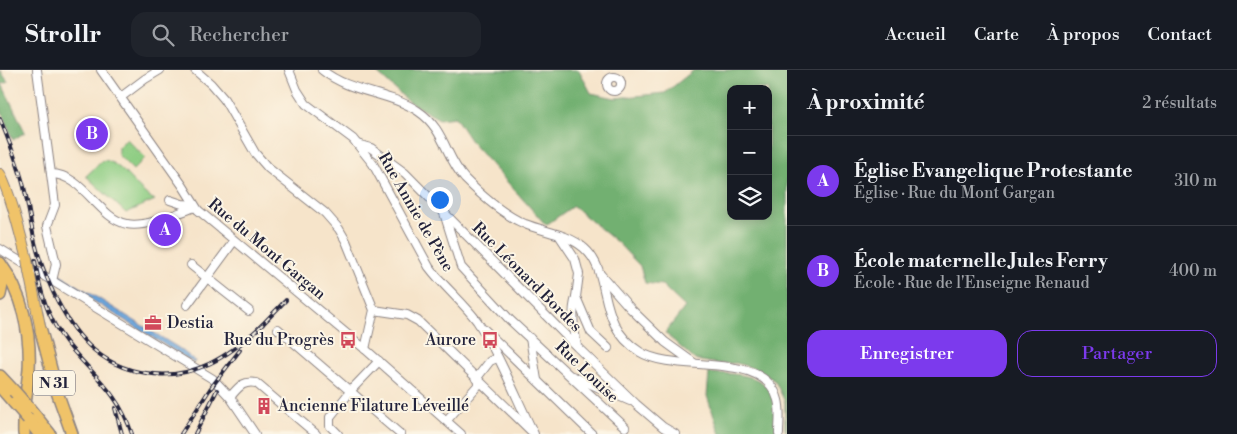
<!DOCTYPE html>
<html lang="fr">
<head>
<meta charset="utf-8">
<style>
	:root { --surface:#171b24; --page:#20242c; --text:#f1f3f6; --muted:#9ea1a6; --line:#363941; --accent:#7c3aed }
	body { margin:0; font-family:"Libre Bodoni",serif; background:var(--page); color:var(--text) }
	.controls { position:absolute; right:15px; top:15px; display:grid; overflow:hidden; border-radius:10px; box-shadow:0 2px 12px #0003 }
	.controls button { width:45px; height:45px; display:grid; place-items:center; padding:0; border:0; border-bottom:1px solid var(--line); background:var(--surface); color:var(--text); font:25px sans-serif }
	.you { position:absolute; left:439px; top:129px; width:18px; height:18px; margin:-12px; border:4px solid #fff; border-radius:50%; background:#1a73e8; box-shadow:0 0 0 8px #1a73e833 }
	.badge { display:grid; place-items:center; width:32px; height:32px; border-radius:50%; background:var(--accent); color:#fff; font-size:16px; font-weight:700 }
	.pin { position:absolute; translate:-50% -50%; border:2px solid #fff; box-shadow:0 1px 5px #0006 }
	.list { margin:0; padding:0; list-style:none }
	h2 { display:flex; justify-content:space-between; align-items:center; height:65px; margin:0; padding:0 20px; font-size:21px }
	h2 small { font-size:16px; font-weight:400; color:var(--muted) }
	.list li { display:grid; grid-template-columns:32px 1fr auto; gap:15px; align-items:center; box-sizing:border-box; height:90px; padding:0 20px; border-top:1px solid var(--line) }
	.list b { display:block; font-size:19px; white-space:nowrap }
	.list p { margin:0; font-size:16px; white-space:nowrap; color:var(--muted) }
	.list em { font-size:16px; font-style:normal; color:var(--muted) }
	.actions { display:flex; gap:10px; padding:15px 20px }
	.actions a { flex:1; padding:11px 0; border:1px solid var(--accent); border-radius:15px; text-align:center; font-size:18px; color:var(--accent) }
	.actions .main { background:var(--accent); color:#fff }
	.icon { flex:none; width:28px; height:28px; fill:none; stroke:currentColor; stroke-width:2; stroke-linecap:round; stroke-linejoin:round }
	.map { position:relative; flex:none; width:787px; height:364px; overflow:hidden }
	header { display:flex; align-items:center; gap:30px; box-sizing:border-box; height:70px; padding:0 25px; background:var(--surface); border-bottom:1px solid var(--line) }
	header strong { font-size:24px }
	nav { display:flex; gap:28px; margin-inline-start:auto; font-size:18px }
	.search { width:350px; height:45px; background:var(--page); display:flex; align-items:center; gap:12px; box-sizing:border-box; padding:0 18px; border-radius:15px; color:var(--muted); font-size:19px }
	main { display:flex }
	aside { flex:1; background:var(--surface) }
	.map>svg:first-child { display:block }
</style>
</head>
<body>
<header>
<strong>Strollr</strong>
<div class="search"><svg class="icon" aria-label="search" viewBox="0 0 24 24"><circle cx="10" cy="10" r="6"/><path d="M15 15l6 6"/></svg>Rechercher</div>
<nav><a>Accueil</a><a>Carte</a><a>À propos</a><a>Contact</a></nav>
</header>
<main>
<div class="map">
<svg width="787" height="364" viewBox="0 0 787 364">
	<rect width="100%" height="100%" fill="#fcf5e5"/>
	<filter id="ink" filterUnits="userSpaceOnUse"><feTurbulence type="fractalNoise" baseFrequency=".02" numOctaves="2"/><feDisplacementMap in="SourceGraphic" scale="10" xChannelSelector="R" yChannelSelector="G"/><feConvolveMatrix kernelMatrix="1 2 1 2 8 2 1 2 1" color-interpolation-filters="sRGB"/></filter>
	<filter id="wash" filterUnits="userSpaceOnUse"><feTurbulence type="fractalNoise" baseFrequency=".0096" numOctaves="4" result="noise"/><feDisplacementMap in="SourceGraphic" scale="20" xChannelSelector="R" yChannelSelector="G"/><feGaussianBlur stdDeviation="1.12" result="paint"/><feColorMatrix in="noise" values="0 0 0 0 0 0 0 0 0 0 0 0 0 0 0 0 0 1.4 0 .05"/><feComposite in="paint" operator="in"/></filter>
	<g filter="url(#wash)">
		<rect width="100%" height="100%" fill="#f6e4ca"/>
		<g fill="#8ecd83" stroke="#58785f">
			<polygon points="127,69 145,88 133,100 118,85 118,77"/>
			<path d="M105,90c20,5 31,31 50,40l-29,13 -40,-37 15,-14z"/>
		</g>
		<g fill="#72b071" stroke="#4a6956" fill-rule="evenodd">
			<polygon points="0,0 8,12 2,14 25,62 13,70 0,37"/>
			<path d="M374,0h205l12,23 24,5 50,-5 29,-23h93v364l-2,-5v-27l-10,-21 -19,-12 -20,-6 -16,1 -25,-4 -30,-27 20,-26 -23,-22 -17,-2 -5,-17 -22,-23 -45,-37 -27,19 -74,-82 -17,-26 -16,2 -30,-17zM731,19h37v127h-37z"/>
			<path d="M709,303c26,1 62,-1 67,33 2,9 1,19 1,28h-57l-13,-38z"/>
		</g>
		<polygon fill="#6ca6dc" stroke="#47648c" points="59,204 180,279 195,291 194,293 58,209"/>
	</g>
	<g filter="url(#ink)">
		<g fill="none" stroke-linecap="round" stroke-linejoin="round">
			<g stroke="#8c8382" stroke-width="10">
				<g id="minor">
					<polyline points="37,0 51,104"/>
					<polyline points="101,0 183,116 198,140 365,279 461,364"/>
					<polyline points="195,0 211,14 224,29 255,83 268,98 325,143 339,159 346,171 374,240 365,279"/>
					<path d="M289,0l8,20 9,14 47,35 20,25 56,103c14,19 34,35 48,54 23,34 39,77 57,113"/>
					<path d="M322,0c28,23 67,22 96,41 27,18 27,46 47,68 16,16 39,36 60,45 20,8 43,10 59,24 30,26 10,75 56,104 37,23 125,-3 138,48 3,11 1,23 1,34"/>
					<circle cx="614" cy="14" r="7"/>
					<polyline points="121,27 145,9 160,0"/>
					<polyline points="357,74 371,78 405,103 577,277 636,334 663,357 675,364"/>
					<polyline points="170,130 182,134 194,135"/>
					<polyline points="444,143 461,197 510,250 625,357"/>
					<polyline points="559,165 575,189 579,204 576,227 591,262 608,278"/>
					<polyline points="0,179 213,309 230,327 255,364"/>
					<polyline points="191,195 249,241"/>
					<polyline points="601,205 631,239 665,272 694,293"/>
					<path d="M52,211l4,-17 -9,-38 8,-21 -4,-31c32,0 47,44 76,50 19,4 51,-11 68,-17"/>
					<path d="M576,227c-5,15 -2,33 1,49"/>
					<polyline points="187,235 234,171"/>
					<polyline points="374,240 407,245 418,251 531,361"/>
					<polyline points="278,259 400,364"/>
					<polyline points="485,260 592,364"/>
					<polyline points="530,268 537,310"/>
					<polyline points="572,306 630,331"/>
					<polyline points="476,309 490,291 497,288"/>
					<path d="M230,327c8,-9 13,-17 26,-14l60,51"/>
					<polyline points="447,350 480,313"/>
					<polyline points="338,364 330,356 330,347 353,318 379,291"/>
				</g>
			</g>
			<g stroke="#8c8382" stroke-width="12">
				<g id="major">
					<path d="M0,104c13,27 19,57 27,85"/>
					<polyline points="29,201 41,261"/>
				</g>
			</g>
			<g stroke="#8c8382" stroke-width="14">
				<g id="highway">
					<path d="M0,193c22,30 31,69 29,106 -2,21 -6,44 -5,65"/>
					<polyline points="0,225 2,215 1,197"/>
					<polyline points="41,261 57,322 72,364"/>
					<polyline points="0,306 14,321"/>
					<polyline points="0,317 14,333"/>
					<polyline points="29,338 50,364"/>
					<polyline points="28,349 39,364"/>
				</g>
			</g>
			<use href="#minor" stroke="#fff" stroke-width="8"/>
			<use href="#major" stroke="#f0c369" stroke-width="10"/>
			<use href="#highway" stroke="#f0c369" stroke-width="11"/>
			<g stroke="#22223b" stroke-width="4">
				<g id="rail">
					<path d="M0,49c9,22 18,44 24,68 5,21 7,42 13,63 4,15 10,28 16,42 20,42 45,74 93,81 47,8 84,-17 117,-49"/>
					<path d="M35,191c5,29 12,57 31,81 26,33 52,49 66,92"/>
					<polyline points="258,259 286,230"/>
					<polyline points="115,338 122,364"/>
					<polyline points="181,364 210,319 240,280"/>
					<polyline points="195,364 217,320"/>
				</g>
			</g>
			<use href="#rail" stroke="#fcf5e5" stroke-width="2" stroke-dasharray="5.5" stroke-linecap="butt"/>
			<g stroke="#8c8382" stroke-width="12" stroke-linecap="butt">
				<polyline id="major-bridge" points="27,189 29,201"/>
			</g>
			<g stroke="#8c8382" stroke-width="14" stroke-linecap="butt">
				<g id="highway-bridge">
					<polyline points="14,321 29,338"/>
					<polyline points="14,333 28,349"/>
				</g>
			</g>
			<use href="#major-bridge" stroke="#f0c369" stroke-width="10"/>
			<use href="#highway-bridge" stroke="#f0c369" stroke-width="11"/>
		</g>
	</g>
	<defs>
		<g id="office-bare" transform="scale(1.35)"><path d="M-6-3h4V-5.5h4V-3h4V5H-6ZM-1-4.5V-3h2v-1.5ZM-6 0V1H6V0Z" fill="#d1495b" stroke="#fcf5e5" stroke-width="2.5" paint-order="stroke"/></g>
		<g id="bus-bare" transform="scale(1.35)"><path d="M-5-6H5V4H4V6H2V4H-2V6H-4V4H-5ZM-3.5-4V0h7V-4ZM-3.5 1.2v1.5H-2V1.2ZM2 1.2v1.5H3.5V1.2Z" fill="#d1495b" stroke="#fcf5e5" stroke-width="2.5" paint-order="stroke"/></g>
		<g id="building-bare" transform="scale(1.35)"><path d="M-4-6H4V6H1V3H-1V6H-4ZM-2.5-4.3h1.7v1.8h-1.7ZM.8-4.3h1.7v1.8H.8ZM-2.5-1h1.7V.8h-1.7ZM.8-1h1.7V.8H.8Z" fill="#d1495b" stroke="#fcf5e5" stroke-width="2.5" paint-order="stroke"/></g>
	</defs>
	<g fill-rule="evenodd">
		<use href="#office-bare" x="153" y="253"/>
		<use href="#bus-bare" x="348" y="270"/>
		<use href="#bus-bare" x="490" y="270"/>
		<use href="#building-bare" x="264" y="336"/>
	</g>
	<g text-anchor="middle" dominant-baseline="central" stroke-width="4" stroke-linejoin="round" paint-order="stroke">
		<rect fill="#fcf5e5" stroke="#63616e" stroke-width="1" x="33" y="300.5" width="42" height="25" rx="4"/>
		<g font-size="15" font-weight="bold" fill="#22223b">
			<text x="54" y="313">N 31</text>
		</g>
		<g font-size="16" fill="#22223b" stroke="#fcf5e5">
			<text transform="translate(416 142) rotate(60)">Rue Annie de Pène</text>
			<text transform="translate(267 179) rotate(40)">Rue du Mont Gargan</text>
			<text transform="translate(527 207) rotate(45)">Rue Léonard Bordes</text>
			<text transform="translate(587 302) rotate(44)">Rue Louise</text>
		</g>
		<g font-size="16" fill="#22223b" stroke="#fcf5e5" text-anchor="start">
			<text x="167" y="253">Destia</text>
			<text x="334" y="270" text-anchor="end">Rue du Progrès</text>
			<text x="476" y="270" text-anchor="end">Aurore</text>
			<text x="278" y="336">Ancienne Filature Léveillé</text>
		</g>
	</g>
</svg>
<div class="controls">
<button>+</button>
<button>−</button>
<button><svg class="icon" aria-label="layers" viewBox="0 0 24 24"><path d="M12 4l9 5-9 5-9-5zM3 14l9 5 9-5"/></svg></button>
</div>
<div class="you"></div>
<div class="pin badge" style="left:165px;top:160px">A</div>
<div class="pin badge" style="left:92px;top:64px">B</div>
</div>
<aside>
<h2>À proximité<small>2 résultats</small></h2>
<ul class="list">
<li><span class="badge">A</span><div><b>Église Evangelique Protestante</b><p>Église · Rue du Mont Gargan</p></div><em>310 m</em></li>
<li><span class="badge">B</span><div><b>École maternelle Jules Ferry</b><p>École · Rue de l'Enseigne Renaud</p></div><em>400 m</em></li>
</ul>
<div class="actions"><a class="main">Enregistrer</a><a>Partager</a></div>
</aside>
</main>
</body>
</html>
